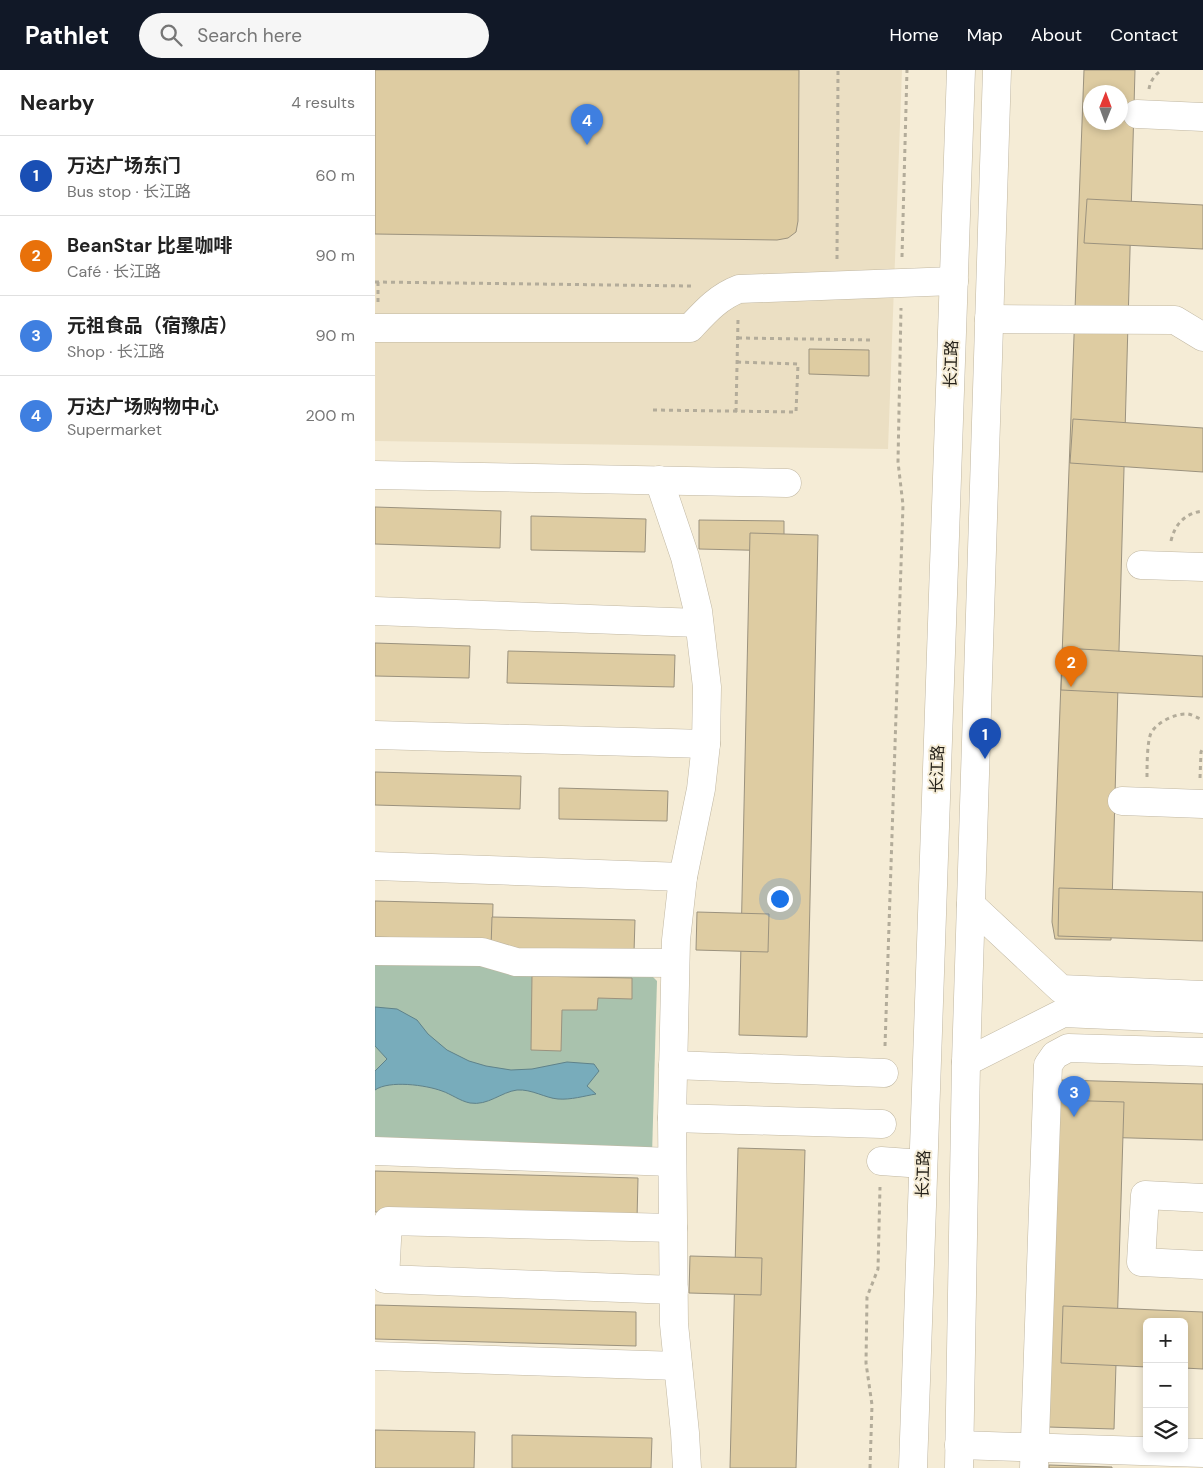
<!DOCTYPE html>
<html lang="en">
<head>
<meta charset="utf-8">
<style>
	:root { --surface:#fff; --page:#f6f6f6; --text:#222; --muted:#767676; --line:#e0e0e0; --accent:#111827 }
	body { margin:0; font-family:"DM Sans","Noto Sans SC",sans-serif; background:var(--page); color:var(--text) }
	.controls { position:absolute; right:15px; bottom:15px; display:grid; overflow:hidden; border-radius:8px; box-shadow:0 2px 8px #0003 }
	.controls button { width:45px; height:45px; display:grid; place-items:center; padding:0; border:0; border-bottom:1px solid var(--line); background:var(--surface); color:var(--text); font:25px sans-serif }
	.compass { position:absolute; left:708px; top:15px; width:45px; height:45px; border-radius:50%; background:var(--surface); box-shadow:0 2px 8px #0003; rotate:1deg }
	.you { position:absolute; left:404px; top:828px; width:18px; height:18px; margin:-12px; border:4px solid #fff; border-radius:50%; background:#1a73e8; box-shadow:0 0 0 8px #1a73e833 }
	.badge { display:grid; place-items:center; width:32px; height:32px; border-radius:50%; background:var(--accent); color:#fff; font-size:16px; font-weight:700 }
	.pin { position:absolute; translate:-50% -41px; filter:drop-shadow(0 1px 2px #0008) }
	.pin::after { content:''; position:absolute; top:26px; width:18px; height:15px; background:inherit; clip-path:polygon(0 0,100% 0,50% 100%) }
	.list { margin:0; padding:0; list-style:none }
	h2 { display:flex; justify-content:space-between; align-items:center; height:65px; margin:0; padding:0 20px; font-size:21px }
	h2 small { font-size:16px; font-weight:400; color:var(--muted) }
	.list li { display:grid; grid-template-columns:32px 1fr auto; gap:15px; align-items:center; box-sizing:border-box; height:80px; padding:0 20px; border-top:1px solid var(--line) }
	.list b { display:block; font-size:19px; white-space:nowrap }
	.list p { margin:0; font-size:16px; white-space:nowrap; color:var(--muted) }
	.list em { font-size:16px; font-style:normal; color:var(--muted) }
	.icon { flex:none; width:28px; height:28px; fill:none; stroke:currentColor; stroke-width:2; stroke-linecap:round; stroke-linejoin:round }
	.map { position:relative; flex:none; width:828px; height:1398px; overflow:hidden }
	header { display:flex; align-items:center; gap:30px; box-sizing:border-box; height:70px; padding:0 25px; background:var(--accent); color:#fff }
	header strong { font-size:24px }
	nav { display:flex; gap:28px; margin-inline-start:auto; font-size:18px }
	.search { width:350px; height:45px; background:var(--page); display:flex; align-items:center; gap:12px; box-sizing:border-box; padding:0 18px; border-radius:28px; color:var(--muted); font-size:19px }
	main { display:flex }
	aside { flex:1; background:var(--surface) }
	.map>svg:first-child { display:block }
</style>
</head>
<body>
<header>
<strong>Pathlet</strong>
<div class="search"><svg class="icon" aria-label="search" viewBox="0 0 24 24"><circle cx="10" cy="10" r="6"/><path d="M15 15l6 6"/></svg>Search here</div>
<nav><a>Home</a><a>Map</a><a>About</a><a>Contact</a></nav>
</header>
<main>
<aside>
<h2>Nearby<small>4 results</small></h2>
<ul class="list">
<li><span class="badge" style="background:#1a4fb4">1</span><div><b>万达广场东门</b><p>Bus stop · 长江路</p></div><em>60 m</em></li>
<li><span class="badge" style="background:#e8710a">2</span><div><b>BeanStar 比星咖啡</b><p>Café · 长江路</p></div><em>90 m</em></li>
<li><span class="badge" style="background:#3f7fe0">3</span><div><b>元祖食品（宿豫店）</b><p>Shop · 长江路</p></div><em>90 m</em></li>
<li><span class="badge" style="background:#3f7fe0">4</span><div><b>万达广场购物中心</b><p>Supermarket</p></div><em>200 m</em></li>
</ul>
</aside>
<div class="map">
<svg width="828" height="1398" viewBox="0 0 828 1398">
	<rect width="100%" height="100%" fill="#f5ecd6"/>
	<polygon fill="#ebdfc3" points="0,0 527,0 513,379 0,371"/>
	<polygon fill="#a9c2ad" points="0,886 276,905 282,911 277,1085 0,1077"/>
	<path fill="#78acbb" stroke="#5f828a" d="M0,937l22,2 20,11 11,14 19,16 22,11 17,5 25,4 21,-1 35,-7 27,2 5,7 -12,15 9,8c-12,2 -25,6 -38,5 -13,-1 -26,-10 -41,-9 -16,2 -29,16 -47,13 -10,-2 -19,-9 -28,-12 -16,-6 -53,-11 -67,-1v-19l12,-12 -12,-13z"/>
	<g fill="#decca2" stroke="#9b927e" fill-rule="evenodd">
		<polygon points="0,0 424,0 423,151 421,162 413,168 402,170 0,164"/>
		<path d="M709,0h51l-24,870 -56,-1 -3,-17zM716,22h30v30h-30z"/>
		<polygon points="712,129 828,135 828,179 709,173"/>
		<polygon points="434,279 494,280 494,306 434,304"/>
		<polygon points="698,349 828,358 828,402 695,393"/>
		<polygon points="0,437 126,441 125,478 0,474"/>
		<polygon points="156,446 271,449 270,482 156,480"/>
		<polygon points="324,450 409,451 409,481 324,479"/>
		<polygon points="375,463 443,465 432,967 364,965"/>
		<polygon points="0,573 95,576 94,608 0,606"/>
		<polygon points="688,578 828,586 828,627 686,620"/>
		<polygon points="133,581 300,585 299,617 132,613"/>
		<polygon points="0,702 146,706 145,739 0,735"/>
		<polygon points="184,718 293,721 292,751 184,749"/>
		<polygon points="684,818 828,822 828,871 683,866"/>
		<polygon points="0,831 118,834 117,871 0,867"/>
		<polygon points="322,842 394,844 393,882 321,880"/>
		<polygon points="117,847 260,850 259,882 116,878"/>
		<polygon points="157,906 257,908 257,929 223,928 222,940 187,940 186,981 156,980"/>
		<polygon points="687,1010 828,1014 828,1070 685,1066"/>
		<polygon points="683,1030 749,1032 739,1359 673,1357"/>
		<polygon points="363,1078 430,1080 421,1398 355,1398"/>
		<polygon points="0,1101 263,1108 262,1149 0,1142"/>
		<polygon points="315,1186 387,1188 386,1225 314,1223"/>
		<polygon points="0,1235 261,1242 261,1276 0,1269"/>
		<polygon points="688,1236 828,1242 828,1299 809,1298 809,1252 772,1252 772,1297 686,1293"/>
		<polygon points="0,1360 100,1362 99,1398 0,1398"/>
		<polygon points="137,1365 277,1368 276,1398 137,1398"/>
		<polygon points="674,1395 737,1397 737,1398 674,1398"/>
	</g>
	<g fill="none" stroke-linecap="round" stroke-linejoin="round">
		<g stroke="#c0b7a2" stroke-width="29">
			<g id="minor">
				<polyline points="762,44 828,47"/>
				<polyline points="614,249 800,250 828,267"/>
				<path d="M0,258h315c15,-16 28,-31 49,-39l215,-8"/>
				<polyline points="0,405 412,413"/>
				<polyline points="284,410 310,487 323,541 332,617 331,674 326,719 308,807 301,870 297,1048 299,1254 310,1363 312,1398"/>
				<polyline points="766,495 828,497"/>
				<polyline points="0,541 324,553"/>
				<polyline points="0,665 331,674"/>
				<polyline points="747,731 828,734"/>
				<polyline points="0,796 308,807"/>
				<polyline points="596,835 686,919 828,925"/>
				<polyline points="0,881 107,882 141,892 300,893"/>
				<polyline points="591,992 688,943 828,949"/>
				<polyline points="298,995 509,1003"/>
				<polyline points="297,1048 507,1054"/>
				<polyline points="0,1081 297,1092"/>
				<polyline points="506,1091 548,1094"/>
				<polyline points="828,1128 770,1125 766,1192 828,1195"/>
				<polyline points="298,1158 13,1151 10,1209 299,1220"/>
				<polyline points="0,1286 303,1296"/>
				<polyline points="584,1375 828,1383"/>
				<polyline points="538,1398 586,0"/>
				<polyline points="584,1398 591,992 622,0"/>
				<polyline points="659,1398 673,995 680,985 693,978 828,982"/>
			</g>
		</g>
		<g stroke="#b3ac9a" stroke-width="3" stroke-dasharray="4 4" stroke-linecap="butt">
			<path d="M774,19c1,-7 6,-15 13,-19"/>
			<polyline points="527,187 532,0"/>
			<polyline points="462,189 463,0"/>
			<polyline points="0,212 317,216"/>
			<polyline points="3,232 3,212"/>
			<polyline points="363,268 499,270"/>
			<polyline points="278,340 421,342 423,294 362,292"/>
			<polyline points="361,342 363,250"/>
			<path d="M796,471c4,-18 15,-28 32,-30"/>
			<path d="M772,707c0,-11 0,-35 4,-44 6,-11 25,-20 37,-19 5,1 10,4 15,6"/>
			<polyline points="825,708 826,682 828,678"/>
			<polyline points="510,976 528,435 523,392 526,238"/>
			<polyline points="495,1398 497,1335 491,1293 492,1227 503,1199 505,1117"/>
		</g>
		<use href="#minor" stroke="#fff" stroke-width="28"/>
	</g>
	<g text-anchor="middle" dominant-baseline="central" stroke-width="4" stroke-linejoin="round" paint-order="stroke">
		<g font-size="16" fill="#242018" stroke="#f5ecd6">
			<text transform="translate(576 294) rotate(-88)">长江路</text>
			<text transform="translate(562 699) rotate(-88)">长江路</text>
			<text transform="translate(548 1104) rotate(-88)">长江路</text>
		</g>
	</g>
</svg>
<div class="controls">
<button>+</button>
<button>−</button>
<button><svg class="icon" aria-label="layers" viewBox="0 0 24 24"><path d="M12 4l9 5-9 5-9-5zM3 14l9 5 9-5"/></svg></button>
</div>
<svg class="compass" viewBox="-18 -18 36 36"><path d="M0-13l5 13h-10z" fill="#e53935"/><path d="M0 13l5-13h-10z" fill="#767676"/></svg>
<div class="you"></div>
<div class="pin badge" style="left:610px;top:689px;background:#1a4fb4">1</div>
<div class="pin badge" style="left:696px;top:617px;background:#e8710a">2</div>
<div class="pin badge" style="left:699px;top:1047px;background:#3f7fe0">3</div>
<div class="pin badge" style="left:212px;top:75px;background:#3f7fe0">4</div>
</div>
</main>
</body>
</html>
